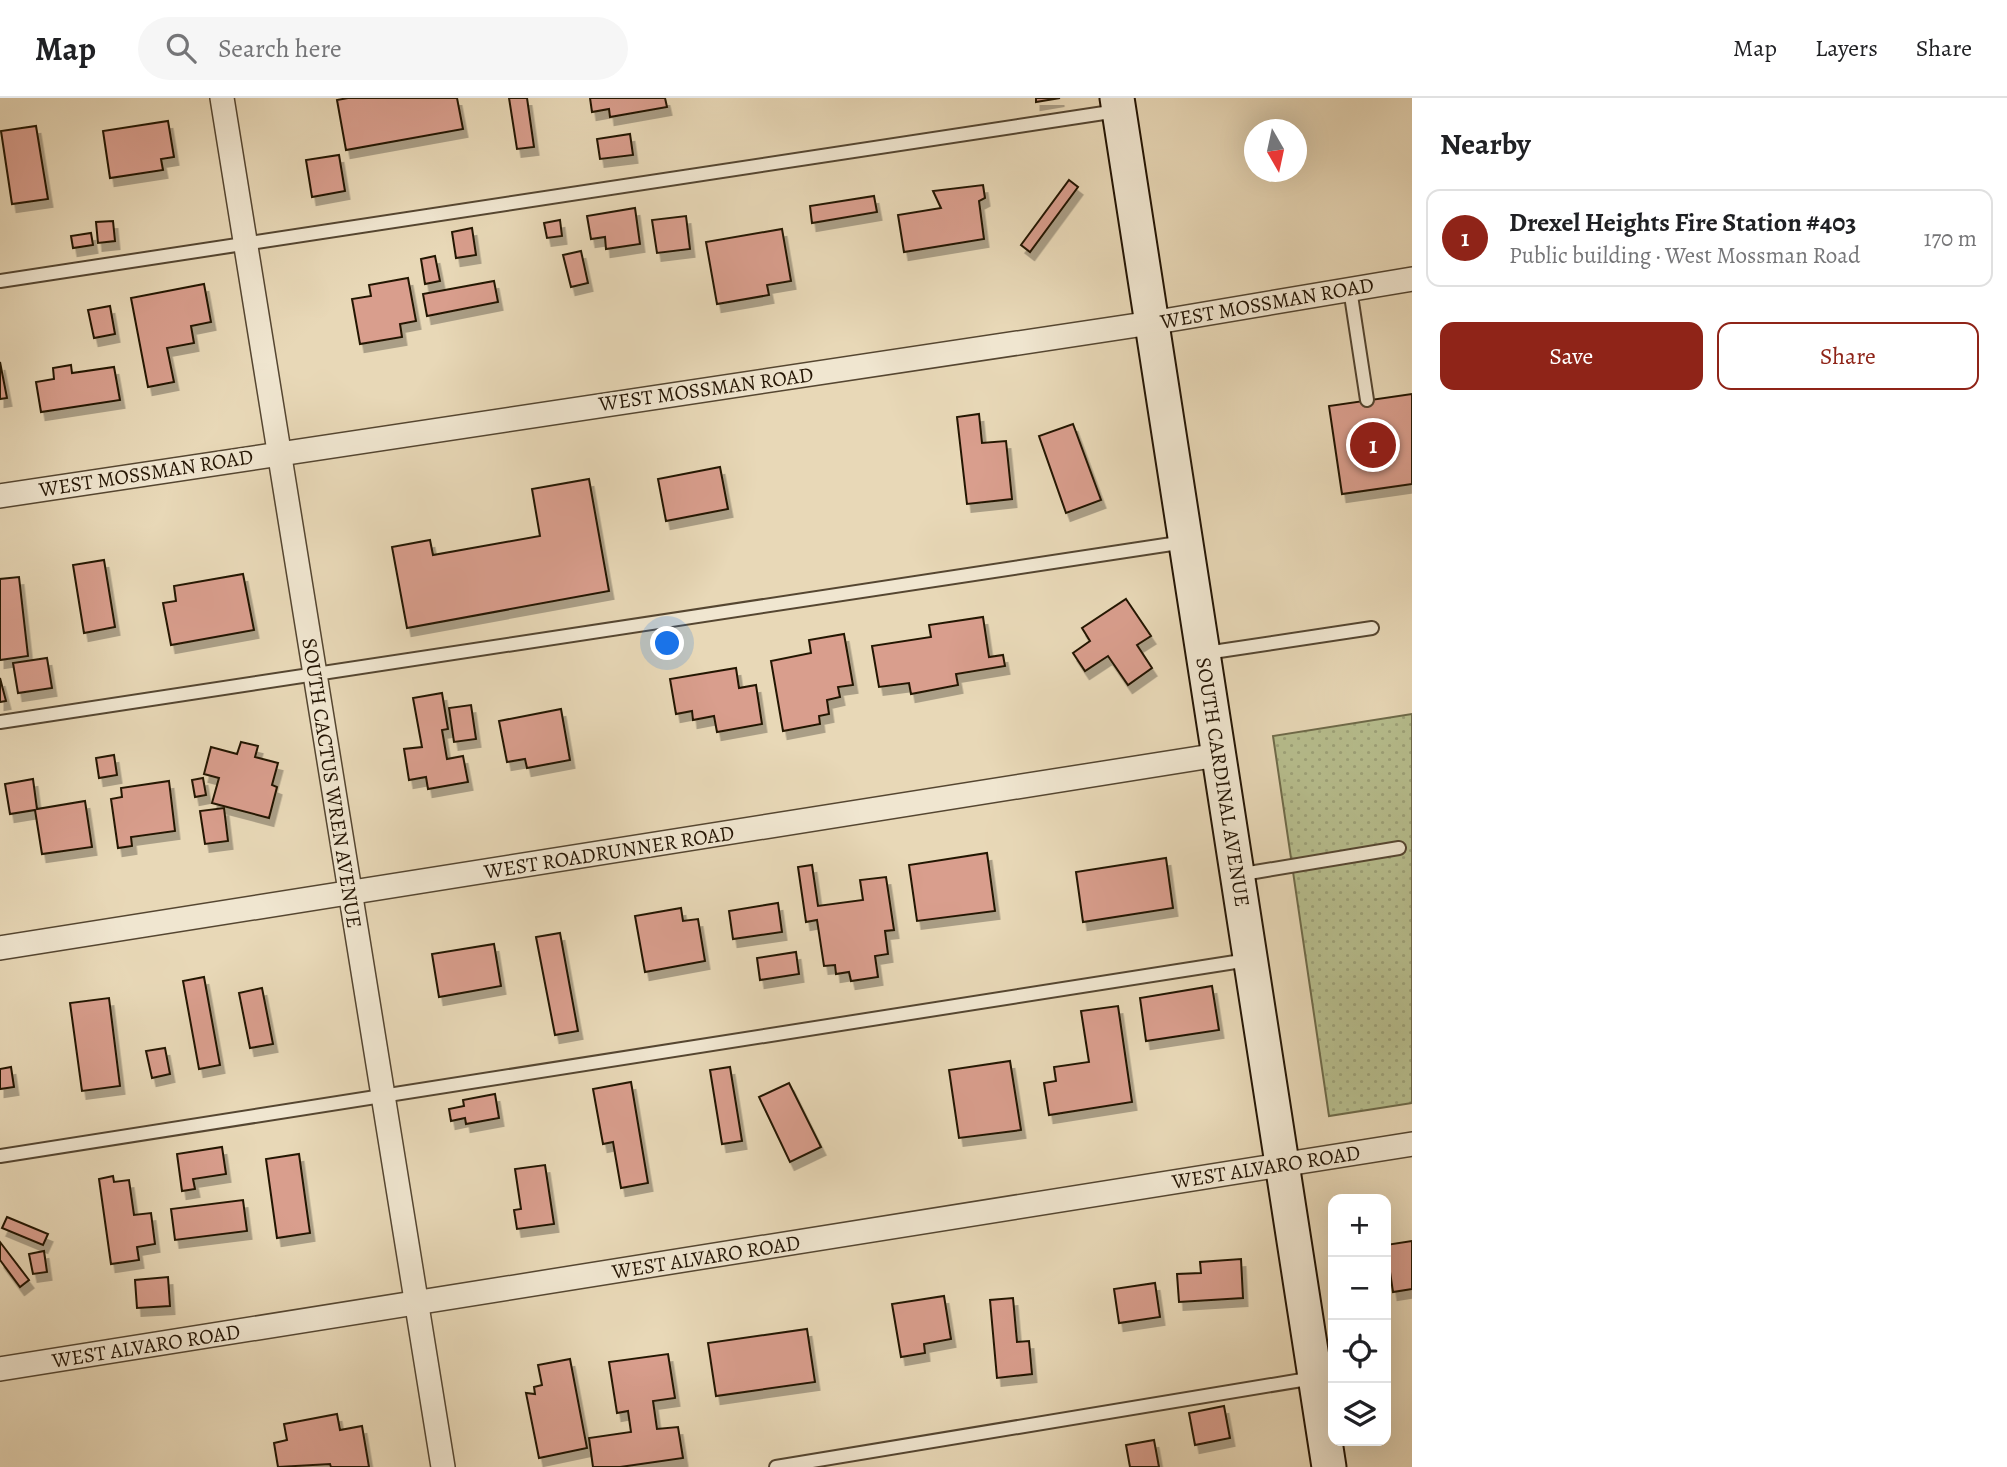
<!DOCTYPE html>
<html lang="en">
<head>
<meta charset="utf-8">
<style>
	:root { --surface:#fff; --page:#f6f6f6; --text:#202124; --muted:#757577; --line:#e0e0e0; --accent:#8f2418 }
	body { margin:0; font-family:Alegreya,serif; background:var(--page); color:var(--text) }
	.controls { position:absolute; right:21px; bottom:21px; display:grid; overflow:hidden; border-radius:14px; box-shadow:0 7px 28px #0002 }
	.controls button { width:63px; height:63px; display:grid; place-items:center; padding:0; border:0; border-bottom:2px solid var(--line); background:var(--surface); color:var(--text); font:35px sans-serif }
	.compass { position:absolute; left:1244px; top:21px; width:63px; height:63px; border-radius:50%; background:var(--surface); box-shadow:0 7px 28px #0002; rotate:171deg }
	.you { position:absolute; left:668px; top:546px; width:24px; height:24px; margin:-18px; border:5px solid #fff; border-radius:50%; background:#1a73e8; box-shadow:0 0 0 10px #1a73e833 }
	.badge { display:grid; place-items:center; width:46px; height:46px; border-radius:50%; background:var(--accent); color:#fff; font-size:23px; font-weight:700 }
	.pin { position:absolute; translate:-50% -50%; border:4px solid #fff; box-shadow:0 2px 7px #0006 }
	.list { margin:0; padding:0; list-style:none }
	h2 { display:flex; justify-content:space-between; align-items:center; height:91px; margin:0; padding:0 28px; font-size:30px }
	h2 small { font-size:23px; font-weight:400; color:var(--muted) }
	.list li { display:grid; grid-template-columns:46px 1fr auto; gap:21px; align-items:center; box-sizing:border-box; height:98px; margin:0 14px 14px; padding:0 14px; border:2px solid var(--line); border-radius:14px }
	.list b { display:block; font-size:26px; white-space:nowrap }
	.list p { margin:0; font-size:23px; white-space:nowrap; color:var(--muted) }
	.list em { font-size:23px; font-style:normal; color:var(--muted) }
	.actions { display:flex; gap:14px; padding:21px 28px }
	.actions a { flex:1; padding:16px 0; border:2px solid var(--accent); border-radius:14px; text-align:center; font-size:24px; color:var(--accent) }
	.actions .main { background:var(--accent); color:#fff }
	.icon { flex:none; width:38px; height:38px; fill:none; stroke:currentColor; stroke-width:2; stroke-linecap:round; stroke-linejoin:round }
	.map { position:relative; flex:none; width:1412px; height:1369px; overflow:hidden }
	header { display:flex; align-items:center; gap:42px; box-sizing:border-box; height:98px; padding:0 35px; background:var(--surface); border-bottom:2px solid var(--line) }
	header strong { font-size:33px }
	nav { display:flex; gap:38px; margin-inline-start:auto; font-size:24px }
	.search { width:490px; height:63px; background:var(--page); display:flex; align-items:center; gap:18px; box-sizing:border-box; padding:0 24px; border-radius:38px; color:var(--muted); font-size:26px }
	main { display:flex }
	aside { flex:1; background:var(--surface) }
	.map>svg:first-child { display:block }
</style>
</head>
<body>
<header>
<strong>Map</strong>
<div class="search"><svg class="icon" aria-label="search" viewBox="0 0 24 24"><circle cx="10" cy="10" r="6"/><path d="M15 15l6 6"/></svg>Search here</div>
<nav><a>Map</a><a>Layers</a><a>Share</a></nav>
</header>
<main>
<div class="map">
<svg width="1412" height="1369" viewBox="0 0 1412 1369">
	<defs>
		<pattern id="park-dots" width="8" height="8" patternUnits="userSpaceOnUse" patternTransform="scale(1.75)"><rect width="8" height="8" fill="#b7be8e"/><path d="M2 2h.1M6 6h.1" fill="none" stroke="#9da279" stroke-width="1.8" stroke-linecap="round"/></pattern>
		<filter id="shadow"><feDropShadow dx="4.5" dy="8" stdDeviation="0" flood-color="#0004"/></filter>
	</defs>
	<rect width="100%" height="100%" fill="#e8d8b7"/>
	<filter id="stains"><feTurbulence type="fractalNoise" baseFrequency=".00286" numOctaves="4"/><feColorMatrix values="0 0 0 0 .2 0 0 0 0 .09 0 0 0 0 .02 0 0 0 .5 -.17"/></filter>
	<radialGradient id="worn" r=".72"><stop offset=".6" stop-color="#630" stop-opacity="0"/><stop offset="1" stop-color="#630" stop-opacity=".3"/></radialGradient>
	<polygon fill="url(#park-dots)" stroke="#6e6a49" stroke-width="2" points="1412,616 1412,1005 1329,1018 1273,638"/>
	<g fill="#d99e8d" stroke="#241504" stroke-width="2" filter="url(#shadow)">
		<polygon points="348,0 457,0 463,31 346,52 337,2"/>
		<polygon points="509,0 527,0 534,49 517,51"/>
		<polygon points="590,0 665,0 667,9 610,19 609,11 592,14"/>
		<polygon points="1036,0 1060,0 1036,4"/>
		<polygon points="168,23 174,59 161,61 163,72 110,80 103,33"/>
		<polygon points="36,28 48,101 12,106 1,33"/>
		<polygon points="630,36 633,57 600,61 597,41"/>
		<polygon points="339,57 345,93 312,99 306,62"/>
		<polygon points="1069,82 1078,89 1030,154 1021,147"/>
		<polygon points="983,87 985,100 979,103 984,141 904,154 898,117 941,110 933,93"/>
		<polygon points="874,98 877,114 812,125 810,108"/>
		<polygon points="635,110 640,146 606,151 605,139 591,141 587,118"/>
		<polygon points="686,118 690,151 657,155 652,122"/>
		<polygon points="560,122 562,138 547,140 544,125"/>
		<polygon points="113,123 115,143 98,145 96,124"/>
		<polygon points="472,130 476,157 456,160 452,134"/>
		<polygon points="782,131 791,183 767,187 769,197 717,206 706,144"/>
		<polygon points="91,135 93,147 73,150 71,138"/>
		<polygon points="581,153 588,185 571,189 563,157"/>
		<polygon points="435,158 440,183 425,186 421,161"/>
		<polygon points="408,180 416,223 400,226 402,239 360,246 352,201 371,198 369,187"/>
		<polygon points="494,183 498,204 427,218 423,196"/>
		<polygon points="204,186 211,224 191,228 194,245 167,250 174,284 148,289 131,200"/>
		<polygon points="110,208 115,236 94,240 88,212"/>
		<polygon points="0,264 7,300 0,301"/>
		<polygon points="71,267 72,275 114,269 120,302 41,314 36,284 54,281 53,270"/>
		<polygon points="1412,296 1412,386 1342,396 1329,308"/>
		<polygon points="979,316 982,345 1006,343 1012,401 967,406 957,319"/>
		<polygon points="1073,326 1101,402 1066,415 1039,338"/>
		<polygon points="720,369 728,411 666,423 658,381"/>
		<polygon points="589,381 609,493 407,530 392,449 430,442 433,457 540,438 532,391"/>
		<polygon points="104,462 115,529 84,535 73,467"/>
		<polygon points="243,476 254,532 171,547 163,505 176,503 174,488"/>
		<polygon points="19,479 28,558 0,562 0,481"/>
		<polygon points="1126,501 1151,538 1137,547 1152,570 1128,587 1108,558 1085,573 1073,555 1090,543 1082,530"/>
		<polygon points="983,519 989,559 1003,557 1005,568 956,576 958,587 911,596 909,585 879,589 872,548 931,539 929,527"/>
		<polygon points="844,536 853,587 838,589 840,599 827,602 829,616 819,618 820,626 783,633 771,563 811,555 809,542"/>
		<polygon points="47,560 52,590 18,595 13,565"/>
		<polygon points="736,570 739,590 756,587 762,626 717,634 714,618 693,622 692,613 676,616 670,581"/>
		<polygon points="0,580 6,603 0,604"/>
		<polygon points="442,595 448,631 442,632 447,661 463,658 468,684 428,691 426,679 409,682 404,651 422,649 413,600"/>
		<polygon points="471,607 476,641 454,644 449,610"/>
		<polygon points="561,611 570,662 527,670 525,661 507,664 499,623"/>
		<polygon points="241,644 258,648 255,659 278,665 272,687 277,689 269,720 212,705 219,680 204,676 211,649 237,656"/>
		<polygon points="114,657 117,677 99,680 96,660"/>
		<polygon points="203,680 206,697 195,699 192,682"/>
		<polygon points="33,681 37,711 85,703 92,749 42,756 35,712 10,716 5,686"/>
		<polygon points="169,683 175,733 131,739 132,748 118,750 111,701 122,699 121,690"/>
		<polygon points="224,710 228,743 205,746 200,713"/>
		<polygon points="987,755 995,813 917,823 909,767"/>
		<polygon points="1166,760 1173,810 1083,824 1076,774"/>
		<polygon points="812,767 818,808 863,802 860,782 886,779 894,832 885,833 888,856 875,858 878,879 851,883 849,874 836,876 835,867 824,868 817,822 806,824 798,769"/>
		<polygon points="778,805 782,834 733,841 729,813"/>
		<polygon points="681,810 683,823 698,821 705,863 645,874 635,818"/>
		<polygon points="560,835 578,933 555,937 536,839"/>
		<polygon points="494,846 501,888 439,899 432,856"/>
		<polygon points="796,854 799,876 760,882 757,860"/>
		<polygon points="204,879 220,967 199,971 183,883"/>
		<polygon points="1212,888 1219,932 1146,943 1140,900"/>
		<polygon points="262,890 273,946 250,950 239,895"/>
		<polygon points="109,900 120,988 82,993 70,905"/>
		<polygon points="1118,908 1132,1004 1049,1017 1044,985 1056,983 1054,969 1089,964 1081,913"/>
		<polygon points="165,950 170,976 152,980 146,953"/>
		<polygon points="1010,963 1021,1032 959,1040 949,972"/>
		<polygon points="11,969 14,989 0,991 0,971"/>
		<polygon points="730,969 742,1043 722,1046 710,972"/>
		<polygon points="631,984 648,1085 621,1090 613,1044 603,1046 593,991"/>
		<polygon points="789,985 821,1049 790,1064 759,999"/>
		<polygon points="495,996 499,1020 466,1026 465,1020 451,1023 449,1011 464,1008 463,1002"/>
		<polygon points="222,1049 226,1076 193,1081 195,1091 182,1093 177,1056"/>
		<polygon points="299,1056 310,1135 277,1140 266,1061"/>
		<polygon points="545,1067 554,1126 517,1131 514,1112 521,1111 515,1071"/>
		<polygon points="113,1078 114,1084 129,1082 134,1117 151,1115 155,1146 137,1149 139,1162 111,1166 99,1081"/>
		<polygon points="243,1102 247,1133 175,1142 171,1111"/>
		<polygon points="7,1119 48,1136 43,1147 2,1130"/>
		<polygon points="1412,1143 1412,1191 1393,1194 1386,1147"/>
		<polygon points="0,1144 29,1182 20,1189 0,1162"/>
		<polygon points="44,1153 47,1174 33,1176 29,1156"/>
		<polygon points="1241,1161 1243,1200 1179,1204 1177,1176 1201,1175 1200,1164"/>
		<polygon points="168,1179 170,1208 137,1210 135,1182"/>
		<polygon points="1155,1185 1160,1219 1119,1225 1114,1191"/>
		<polygon points="944,1198 951,1241 924,1246 925,1255 901,1259 892,1206"/>
		<polygon points="1013,1200 1017,1244 1029,1243 1032,1276 997,1280 990,1202"/>
		<polygon points="807,1231 815,1284 716,1298 708,1245"/>
		<polygon points="668,1256 675,1300 653,1303 657,1331 678,1329 683,1360 620,1369 593,1369 589,1340 631,1334 628,1313 617,1315 609,1264"/>
		<polygon points="570,1261 587,1350 539,1360 526,1295 535,1296 534,1289 542,1287 538,1267"/>
		<polygon points="1224,1308 1230,1340 1195,1347 1189,1315"/>
		<polygon points="337,1316 340,1332 362,1328 369,1369 331,1369 330,1366 278,1369 274,1345 287,1342 284,1326"/>
		<polygon points="1154,1342 1159,1369 1130,1369 1126,1347"/>
	</g>
	<g fill="none" stroke-linecap="round" stroke-linejoin="round">
		<g stroke="#554631" stroke-width="16">
			<g id="service">
				<polyline points="0,183 1117,13"/>
				<polyline points="1350,191 1367,302"/>
				<polyline points="1206,555 1372,530"/>
				<polyline points="0,624 1185,444"/>
				<polyline points="1237,777 1399,750"/>
				<polyline points="0,1058 1248,862"/>
				<polyline points="776,1369 1314,1280"/>
			</g>
		</g>
		<g stroke="#554631" stroke-width="26">
			<g id="minor">
				<polyline points="222,0 443,1369"/>
				<polyline points="0,398 1151,225 1412,181"/>
				<polyline points="0,850 1218,657"/>
				<polyline points="0,1271 1412,1046"/>
			</g>
		</g>
		<g stroke="#241504" stroke-width="37">
			<polyline id="secondary" points="1117,0 1329,1369"/>
		</g>
		<use href="#service" stroke="#f0e6d0" stroke-width="12"/>
		<use href="#minor" stroke="#f0e6d0" stroke-width="23"/>
		<use href="#secondary" stroke="#f0e6d0" stroke-width="33"/>
	</g>
	<g text-anchor="middle" dominant-baseline="central" stroke-width="6" stroke-linejoin="round" paint-order="stroke">
		<g font-size="21" fill="#241504" stroke="#f0e6d0">
			<text transform="translate(1267 205) rotate(-10)">WEST MOSSMAN ROAD</text>
			<text transform="translate(706 291) rotate(-8)">WEST MOSSMAN ROAD</text>
			<text transform="translate(146 375) rotate(-9)">WEST MOSSMAN ROAD</text>
			<text transform="translate(1223 684) rotate(81)">SOUTH CARDINAL AVENUE</text>
			<text transform="translate(332 685) rotate(81)">SOUTH CACTUS WREN AVENUE</text>
			<text transform="translate(609 754) rotate(-9)">WEST ROADRUNNER ROAD</text>
			<text transform="translate(1266 1069) rotate(-9)">WEST ALVARO ROAD</text>
			<text transform="translate(706 1159) rotate(-9)">WEST ALVARO ROAD</text>
			<text transform="translate(146 1248) rotate(-9)">WEST ALVARO ROAD</text>
		</g>
	</g>
	<rect width="100%" height="100%" filter="url(#stains)"/>
	<rect width="100%" height="100%" fill="url(#worn)"/>
</svg>
<div class="controls">
<button>+</button>
<button>−</button>
<button><svg class="icon" aria-label="locate" viewBox="0 0 24 24"><circle cx="12" cy="12" r="6"/><path d="M12 2v4M12 18v4M2 12h4M18 12h4"/></svg></button>
<button><svg class="icon" aria-label="layers" viewBox="0 0 24 24"><path d="M12 4l9 5-9 5-9-5zM3 14l9 5 9-5"/></svg></button>
</div>
<svg class="compass" viewBox="-18 -18 36 36"><path d="M0-13l5 13h-10z" fill="#e53935"/><path d="M0 13l5-13h-10z" fill="#757577"/></svg>
<div class="you"></div>
<div class="pin badge" style="left:1373px;top:347px">1</div>
</div>
<aside>
<h2>Nearby<small></small></h2>
<ul class="list">
<li><span class="badge">1</span><div><b>Drexel Heights Fire Station #403</b><p>Public building · West Mossman Road</p></div><em>170 m</em></li>
</ul>
<div class="actions"><a class="main">Save</a><a>Share</a></div>
</aside>
</main>
</body>
</html>
